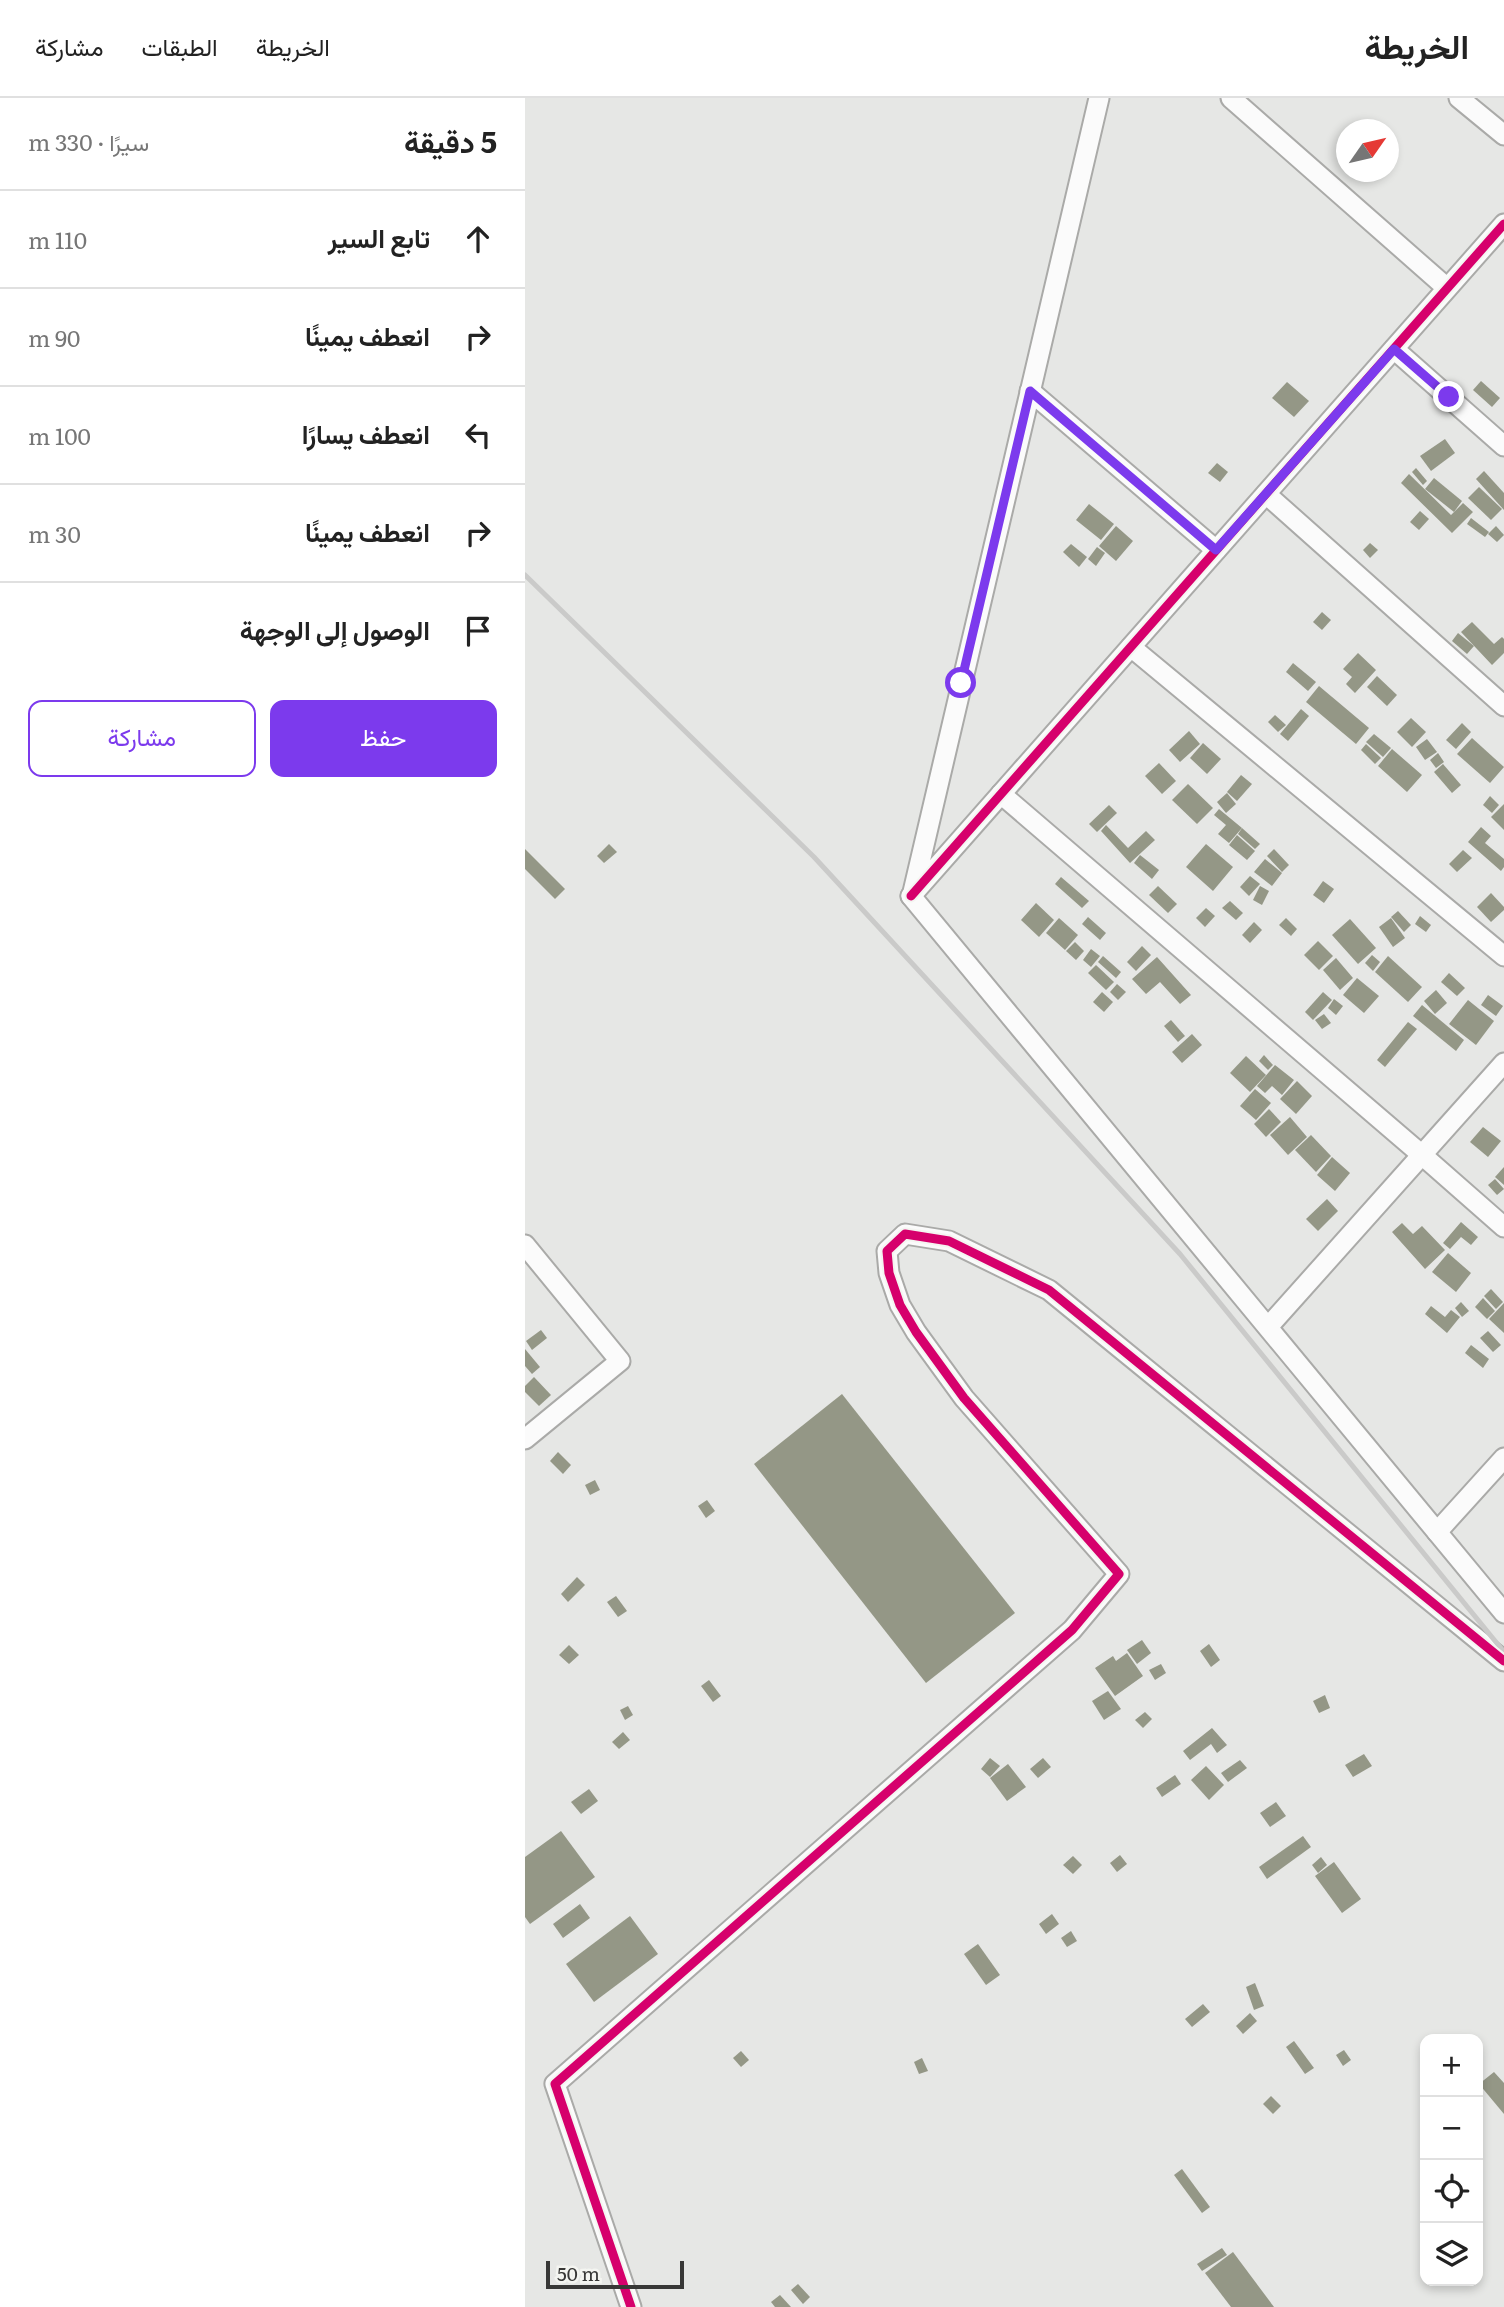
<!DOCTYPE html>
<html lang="ar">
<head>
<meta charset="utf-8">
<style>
	:root { --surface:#fff; --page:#f6f6f6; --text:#222; --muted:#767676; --line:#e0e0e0; --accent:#7c3aed }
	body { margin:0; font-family:Literata,Vazirmatn,serif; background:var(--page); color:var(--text); direction:rtl }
	.controls { position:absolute; right:21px; bottom:21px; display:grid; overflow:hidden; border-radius:14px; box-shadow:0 4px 10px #0003 }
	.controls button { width:63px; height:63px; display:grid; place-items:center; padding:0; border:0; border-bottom:2px solid var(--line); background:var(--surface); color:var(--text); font:35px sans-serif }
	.compass { position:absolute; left:811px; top:21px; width:63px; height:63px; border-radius:50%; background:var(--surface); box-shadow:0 4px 10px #0003; rotate:56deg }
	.scale { position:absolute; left:21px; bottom:18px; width:138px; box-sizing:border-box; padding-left:7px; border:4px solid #383837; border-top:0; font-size:19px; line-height:24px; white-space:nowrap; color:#383837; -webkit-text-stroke:5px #f4f5f1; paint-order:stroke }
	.stop { position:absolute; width:21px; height:21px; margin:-16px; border:5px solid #7c3aed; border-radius:50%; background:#fff }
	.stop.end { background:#7c3aed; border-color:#fff; box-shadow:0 2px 7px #0008 }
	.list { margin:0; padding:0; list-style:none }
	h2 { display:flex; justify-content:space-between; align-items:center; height:91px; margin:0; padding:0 28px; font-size:30px }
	h2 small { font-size:23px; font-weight:400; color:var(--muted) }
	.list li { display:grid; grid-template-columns:46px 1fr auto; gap:21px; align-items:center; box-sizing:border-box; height:98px; padding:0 28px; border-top:2px solid var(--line) }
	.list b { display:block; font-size:26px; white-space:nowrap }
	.list em { font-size:23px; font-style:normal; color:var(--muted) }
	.actions { display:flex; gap:14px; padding:21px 28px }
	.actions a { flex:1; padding:16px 0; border:2px solid var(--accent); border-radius:14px; text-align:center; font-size:24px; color:var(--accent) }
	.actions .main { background:var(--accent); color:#fff }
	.icon { flex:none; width:38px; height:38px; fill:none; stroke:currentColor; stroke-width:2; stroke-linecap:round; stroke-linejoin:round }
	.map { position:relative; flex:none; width:979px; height:2209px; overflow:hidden; direction:ltr }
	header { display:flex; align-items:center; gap:42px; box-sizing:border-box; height:98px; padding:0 35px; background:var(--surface); border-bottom:2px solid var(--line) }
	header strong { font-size:33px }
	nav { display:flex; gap:38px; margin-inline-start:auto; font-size:24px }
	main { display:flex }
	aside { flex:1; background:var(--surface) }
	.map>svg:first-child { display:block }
</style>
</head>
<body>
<header>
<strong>الخريطة</strong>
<nav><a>الخريطة</a><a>الطبقات</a><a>مشاركة</a></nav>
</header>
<main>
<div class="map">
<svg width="979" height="2209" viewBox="0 0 979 2209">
	<rect width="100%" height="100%" fill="#e6e7e5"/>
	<g fill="#949786">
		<polygon points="956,283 975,300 967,309 948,292"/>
		<polygon points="762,284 784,303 769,319 747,300"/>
		<polygon points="920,341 930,355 906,373 895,358"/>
		<polygon points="692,365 703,374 695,384 683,375"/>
		<polygon points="891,370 902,383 898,387 887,374"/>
		<polygon points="959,373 979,395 979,412 951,381"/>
		<polygon points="884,376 926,417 938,405 948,414 927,435 876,385"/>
		<polygon points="909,380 937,403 929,414 900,391"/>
		<polygon points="954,389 977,411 966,422 943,400"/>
		<polygon points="564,406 589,426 576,442 551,422"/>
		<polygon points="895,413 904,421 894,432 885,424"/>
		<polygon points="946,420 964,434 960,439 942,426"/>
		<polygon points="591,428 608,443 591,463 574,448"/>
		<polygon points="971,428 979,437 972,444 963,436"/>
		<polygon points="845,445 853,452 845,460 838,452"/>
		<polygon points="546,446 562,459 554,469 538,454"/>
		<polygon points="572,449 580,455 571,468 563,461"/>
		<polygon points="797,514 806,522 797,532 788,524"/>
		<polygon points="947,524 969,546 977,539 979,541 979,555 967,567 936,534"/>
		<polygon points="933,535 949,548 942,556 927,543"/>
		<polygon points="833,555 851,572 830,595 821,586 827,579 818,571"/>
		<polygon points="768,565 791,584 783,593 761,574"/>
		<polygon points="852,578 872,597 862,608 842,589"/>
		<polygon points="794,588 844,630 831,646 781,604"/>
		<polygon points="776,611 784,618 763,643 755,636"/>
		<polygon points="750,617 761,627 753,634 743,624"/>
		<polygon points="886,620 901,634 887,649 872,634"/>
		<polygon points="937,625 946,634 931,651 921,642"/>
		<polygon points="664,633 675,646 655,664 644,652"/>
		<polygon points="849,636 866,650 858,659 841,644"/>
		<polygon points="947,640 979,669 965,685 932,656"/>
		<polygon points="902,641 912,654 900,662 891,649"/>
		<polygon points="678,645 696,661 682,676 665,660"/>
		<polygon points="841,646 856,660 850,666 836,652"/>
		<polygon points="867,651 897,677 882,694 853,668"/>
		<polygon points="913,655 919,664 911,670 905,662"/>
		<polygon points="634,665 651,683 637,696 620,678"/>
		<polygon points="918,666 936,687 927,695 909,674"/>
		<polygon points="716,677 727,686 712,703 702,694"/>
		<polygon points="663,686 688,710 672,726 647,702"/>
		<polygon points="702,695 711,706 701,715 692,704"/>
		<polygon points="965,698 974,707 967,715 958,707"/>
		<polygon points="979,706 979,732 966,719"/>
		<polygon points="584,707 592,715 572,734 564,726"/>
		<polygon points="694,711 717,730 704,745 693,736 701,727 689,717"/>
		<polygon points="581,727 603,750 621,733 630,742 605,765 576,733"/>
		<polygon points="956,729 966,738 960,745 979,761 979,769 976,773 943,744"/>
		<polygon points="717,730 735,746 730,751 713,736"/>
		<polygon points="712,737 730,753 722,762 704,747"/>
		<polygon points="84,746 92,754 79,765 72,758"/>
		<polygon points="681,746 708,769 688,793 661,769"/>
		<polygon points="0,751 40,791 30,801 0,771"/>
		<polygon points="749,751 764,767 757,774 742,758"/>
		<polygon points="938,752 947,760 932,774 924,766"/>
		<polygon points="615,757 634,772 627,781 609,765"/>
		<polygon points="740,761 757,775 747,788 729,774"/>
		<polygon points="725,778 735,786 724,798 715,789"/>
		<polygon points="536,779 564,803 557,810 530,786"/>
		<polygon points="798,783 809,791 799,805 788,797"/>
		<polygon points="633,788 652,806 643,815 624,797"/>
		<polygon points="735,788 744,793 737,807 728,802"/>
		<polygon points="966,795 979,809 979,812 966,824 952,809"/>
		<polygon points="705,803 718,815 711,822 697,810"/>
		<polygon points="511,805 529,822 514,839 496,822"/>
		<polygon points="681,810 690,818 680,829 671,820"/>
		<polygon points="873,813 886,827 879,834 866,819"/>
		<polygon points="895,818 906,827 901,834 890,826"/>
		<polygon points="563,819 581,835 575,842 557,826"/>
		<polygon points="534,820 553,837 540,852 521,835"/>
		<polygon points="761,820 772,831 766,838 754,827"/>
		<polygon points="866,820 880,840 868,849 854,829"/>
		<polygon points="825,821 851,850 833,866 807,837"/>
		<polygon points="729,824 737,832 725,845 717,837"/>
		<polygon points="793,843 808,858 794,872 779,857"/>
		<polygon points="550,844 559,853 551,862 541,853"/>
		<polygon points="617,848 626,857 611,873 602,864"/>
		<polygon points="566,851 575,858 566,869 558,862"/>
		<polygon points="847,857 855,864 848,873 840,865"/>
		<polygon points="578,858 596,874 591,880 573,864"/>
		<polygon points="863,858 897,889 883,904 850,874"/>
		<polygon points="632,859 666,897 655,906 635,884 621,896 607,881"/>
		<polygon points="811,860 828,880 815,892 798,872"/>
		<polygon points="571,867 589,884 581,892 563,875"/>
		<polygon points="924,875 940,890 932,898 916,884"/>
		<polygon points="832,880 854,898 839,915 818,897"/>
		<polygon points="592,886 601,894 593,902 585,894"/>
		<polygon points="911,892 922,905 910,916 899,903"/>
		<polygon points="577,894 588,904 579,914 568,904"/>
		<polygon points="798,894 807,902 788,922 780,914"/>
		<polygon points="963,897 978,908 971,918 956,907"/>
		<polygon points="809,901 818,908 811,917 803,910"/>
		<polygon points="943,902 969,923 951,947 924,926"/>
		<polygon points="897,907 939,942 931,953 888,918"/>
		<polygon points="799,916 806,925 797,931 790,922"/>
		<polygon points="646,922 660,938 653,944 639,928"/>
		<polygon points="883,924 892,931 860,969 852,962"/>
		<polygon points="667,936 677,947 657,965 647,954"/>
		<polygon points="739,957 748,967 743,972 734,963"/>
		<polygon points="721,958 741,977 725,994 705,975"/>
		<polygon points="750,967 769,982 757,997 747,988 740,995 732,988"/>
		<polygon points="772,983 787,998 771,1016 755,1001"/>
		<polygon points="730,991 746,1005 731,1022 715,1008"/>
		<polygon points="744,1011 756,1024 741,1039 729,1026"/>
		<polygon points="765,1019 782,1039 763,1057 745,1037"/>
		<polygon points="958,1029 976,1043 963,1059 945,1044"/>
		<polygon points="786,1037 806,1058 791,1074 770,1052"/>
		<polygon points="807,1059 825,1075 810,1093 792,1077"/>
		<polygon points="979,1069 979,1087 970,1079"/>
		<polygon points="970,1081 979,1091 972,1097 963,1087"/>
		<polygon points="802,1101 813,1113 793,1133 781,1121"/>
		<polygon points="936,1124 953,1139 946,1147 936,1139 925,1151 918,1145"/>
		<polygon points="877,1125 888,1136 897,1128 920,1152 900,1171 867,1134"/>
		<polygon points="923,1155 946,1175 931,1194 907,1174"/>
		<polygon points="966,1191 978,1204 971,1211 959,1198"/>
		<polygon points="958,1200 970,1213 962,1221 950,1209"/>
		<polygon points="936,1204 944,1213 937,1219 930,1210"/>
		<polygon points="979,1205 979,1235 964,1221"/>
		<polygon points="906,1208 920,1219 926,1212 935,1219 922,1235 900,1216"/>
		<polygon points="16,1232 22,1240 7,1252 1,1243"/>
		<polygon points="963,1233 976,1247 968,1254 955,1240"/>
		<polygon points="946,1247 964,1261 958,1270 940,1255"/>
		<polygon points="0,1251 15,1269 7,1276 0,1268"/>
		<polygon points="9,1279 26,1297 14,1308 0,1294 0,1288"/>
		<polygon points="317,1296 490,1515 401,1585 229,1366"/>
		<polygon points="33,1354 46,1367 38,1376 25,1363"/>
		<polygon points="70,1382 75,1392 65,1397 60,1387"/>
		<polygon points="182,1402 190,1413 181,1420 173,1408"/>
		<polygon points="52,1479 60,1487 43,1504 36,1496"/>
		<polygon points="91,1498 102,1513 93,1519 82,1504"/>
		<polygon points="617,1542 626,1555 612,1566 602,1552"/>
		<polygon points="684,1546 695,1562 686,1569 675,1553"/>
		<polygon points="44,1547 54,1557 44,1566 34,1557"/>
		<polygon points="602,1555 618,1578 590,1598 570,1570 588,1558 591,1563"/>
		<polygon points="636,1566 641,1575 630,1582 624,1572"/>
		<polygon points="184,1582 196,1598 188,1604 176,1588"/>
		<polygon points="583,1593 596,1611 579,1622 567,1603"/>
		<polygon points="800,1597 805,1610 794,1615 788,1603"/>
		<polygon points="103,1608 108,1617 100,1622 95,1612"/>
		<polygon points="620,1614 627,1621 618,1630 610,1622"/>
		<polygon points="687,1630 702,1647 692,1655 686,1646 665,1662 658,1653"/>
		<polygon points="98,1634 105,1642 94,1651 87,1644"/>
		<polygon points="839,1656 847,1668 828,1679 820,1667"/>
		<polygon points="465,1660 475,1668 465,1679 456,1671"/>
		<polygon points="518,1660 526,1669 513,1680 505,1671"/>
		<polygon points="715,1662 722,1670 703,1684 696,1675"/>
		<polygon points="483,1666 501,1689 482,1703 465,1680"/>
		<polygon points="681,1668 699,1687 684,1702 666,1682"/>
		<polygon points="650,1677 656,1686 637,1699 631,1690"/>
		<polygon points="64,1691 73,1703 56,1716 46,1704"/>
		<polygon points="751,1704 761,1718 745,1729 735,1715"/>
		<polygon points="36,1733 70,1779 5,1826 0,1819 0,1759"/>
		<polygon points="778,1738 786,1749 742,1781 734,1769"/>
		<polygon points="595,1757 602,1766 592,1774 585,1765"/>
		<polygon points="548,1758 557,1767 548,1776 538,1767"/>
		<polygon points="796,1759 802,1767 793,1775 787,1767"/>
		<polygon points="809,1764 836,1801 817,1815 790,1778"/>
		<polygon points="55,1806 65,1820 38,1840 28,1826"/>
		<polygon points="527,1816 534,1826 521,1836 514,1826"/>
		<polygon points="105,1818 133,1856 69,1904 41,1866"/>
		<polygon points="546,1833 552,1843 542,1849 536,1840"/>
		<polygon points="453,1846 475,1877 461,1887 439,1856"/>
		<polygon points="730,1885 739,1908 729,1912 721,1889"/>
		<polygon points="678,1906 685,1914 667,1929 660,1921"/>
		<polygon points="725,1915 732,1923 718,1936 711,1928"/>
		<polygon points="769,1943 789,1970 780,1976 761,1949"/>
		<polygon points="819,1952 826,1962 818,1968 811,1957"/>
		<polygon points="216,1953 224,1962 216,1969 208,1960"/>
		<polygon points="397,1960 403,1973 394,1976 389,1964"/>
		<polygon points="969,1974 979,1985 979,2016 954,1986"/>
		<polygon points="746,1998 756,2008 748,2016 738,2006"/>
		<polygon points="657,2071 685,2109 677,2115 649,2077"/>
		<polygon points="697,2150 702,2157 677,2173 672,2166"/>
		<polygon points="708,2154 749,2209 706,2209 680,2175"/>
		<polygon points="273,2186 285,2199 278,2206 266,2192"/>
		<polygon points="255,2197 266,2209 250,2209 246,2204"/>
	</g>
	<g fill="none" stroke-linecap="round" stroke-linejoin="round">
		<g stroke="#aaaaa8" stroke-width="23">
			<g id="minor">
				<polyline points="706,0 922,190"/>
				<polyline points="934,0 979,37"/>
				<polyline points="869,251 979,348"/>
				<polyline points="505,293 691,452"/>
				<polyline points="741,396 979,608"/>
				<polyline points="606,549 979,858"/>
				<polyline points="476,696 897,1057 979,1129"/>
				<polyline points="388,794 574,0"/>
				<polyline points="386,798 979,1515"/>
				<polyline points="386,798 979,126"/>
				<polyline points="0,1147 95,1263 0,1341"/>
				<polyline points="743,1229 979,965"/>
				<polyline points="912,1434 979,1360"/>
				<polyline points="106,2209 30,1986 547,1532 594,1476 439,1300 391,1234 375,1207 364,1175 362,1153 380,1136 424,1143 524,1192 979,1563"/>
			</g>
		</g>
		<use href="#minor" stroke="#fbfbfb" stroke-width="19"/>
		<polyline stroke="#cacac9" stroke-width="5" points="0,477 289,759 655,1156 979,1554"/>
		<g stroke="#f4f5f1" stroke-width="13">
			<g id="cycleway">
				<polyline points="386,798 979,126"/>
				<polyline points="106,2209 30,1986 547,1532 594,1476 439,1300 391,1234 375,1207 364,1175 362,1153 380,1136 424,1143 524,1192 979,1563"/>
			</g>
		</g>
		<use href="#cycleway" stroke="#d6006c" stroke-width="9"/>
	</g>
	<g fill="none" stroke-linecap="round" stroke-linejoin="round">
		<polyline stroke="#7c3aed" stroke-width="9" points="436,585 505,293 691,452 869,251 924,299"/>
	</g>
</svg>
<div class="controls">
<button>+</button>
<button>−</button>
<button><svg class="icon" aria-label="locate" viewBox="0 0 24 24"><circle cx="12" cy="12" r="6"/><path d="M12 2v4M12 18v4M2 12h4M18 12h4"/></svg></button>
<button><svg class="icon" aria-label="layers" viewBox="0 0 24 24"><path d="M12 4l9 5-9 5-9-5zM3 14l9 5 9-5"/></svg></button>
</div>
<svg class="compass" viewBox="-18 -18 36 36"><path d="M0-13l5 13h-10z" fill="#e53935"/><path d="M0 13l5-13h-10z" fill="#767676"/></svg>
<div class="scale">50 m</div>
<div class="stop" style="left:436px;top:585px"></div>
<div class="stop end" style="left:924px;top:299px"></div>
</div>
<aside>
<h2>5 دقيقة<small>سيرًا · 330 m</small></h2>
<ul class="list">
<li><svg class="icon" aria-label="ahead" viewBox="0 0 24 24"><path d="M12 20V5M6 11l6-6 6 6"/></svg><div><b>تابع السير</b></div><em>110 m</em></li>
<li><svg class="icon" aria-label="right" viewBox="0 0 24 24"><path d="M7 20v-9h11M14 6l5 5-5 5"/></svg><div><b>انعطف يمينًا</b></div><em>90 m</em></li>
<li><svg class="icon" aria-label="left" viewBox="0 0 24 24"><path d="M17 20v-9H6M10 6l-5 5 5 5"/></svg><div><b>انعطف يسارًا</b></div><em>100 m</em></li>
<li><svg class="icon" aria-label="right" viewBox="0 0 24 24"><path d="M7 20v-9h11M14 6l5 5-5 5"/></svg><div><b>انعطف يمينًا</b></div><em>30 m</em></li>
<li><svg class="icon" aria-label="arrive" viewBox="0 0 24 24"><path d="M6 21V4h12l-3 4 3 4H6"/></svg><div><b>الوصول إلى الوجهة</b></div></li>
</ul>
<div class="actions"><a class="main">حفظ</a><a>مشاركة</a></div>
</aside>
</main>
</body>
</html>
